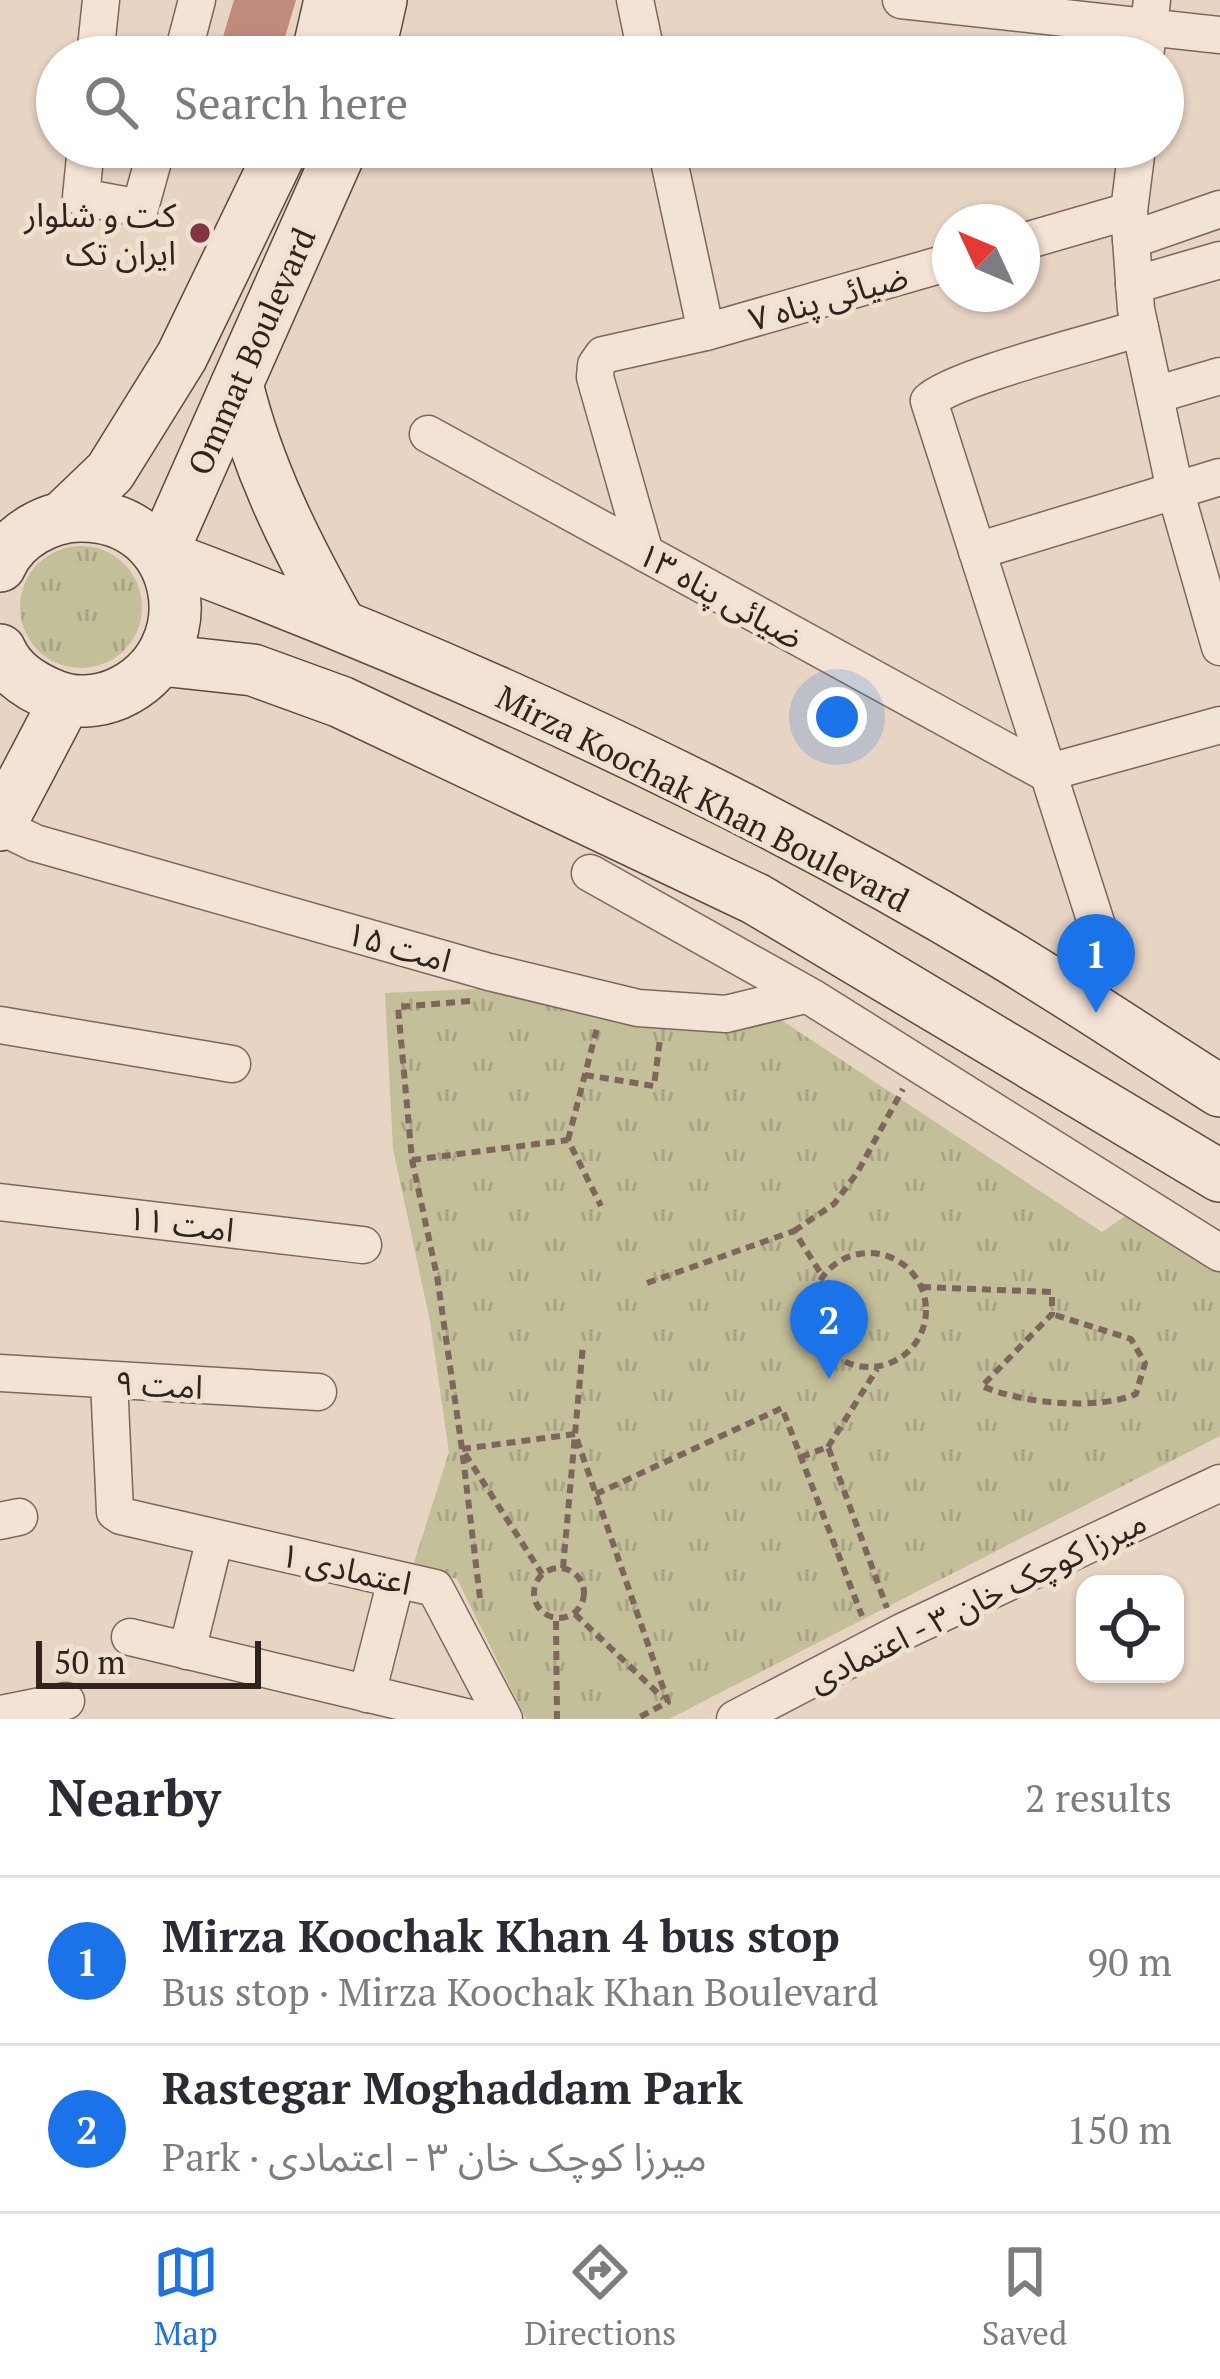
<!DOCTYPE html>
<html lang="en">
<head>
<meta charset="utf-8">
<style>
	:root { --surface:#fff; --page:#f2f2f3; --text:#2b2b33; --muted:#7c7c81; --line:#e1e1e2; --accent:#1a73e8 }
	body { margin:0; font-family:"PT Serif","Noto Sans Arabic",serif; background:var(--page); color:var(--text) }
	.controls { position:absolute; right:36px; bottom:36px; display:grid; overflow:hidden; border-radius:24px; box-shadow:0 3px 9px #0004 }
	.controls button { width:108px; height:108px; display:grid; place-items:center; padding:0; border:0; border-bottom:3px solid var(--line); background:var(--surface); color:var(--text); font:60px sans-serif }
	.compass { position:absolute; left:932px; top:204px; width:108px; height:108px; border-radius:50%; background:var(--surface); box-shadow:0 3px 9px #0004; rotate:314deg }
	.scale { position:absolute; left:36px; bottom:30px; width:225px; box-sizing:border-box; padding-left:12px; border:6px solid #30231e; border-top:0; font-size:33px; line-height:42px; white-space:nowrap; color:#30231e; -webkit-text-stroke:9px #efe0d0; paint-order:stroke }
	.you { position:absolute; left:837px; top:717px; width:42px; height:42px; margin:-30px; border:9px solid #fff; border-radius:50%; background:#1a73e8; box-shadow:0 0 0 18px #1a73e833 }
	.badge { display:grid; place-items:center; width:78px; height:78px; border-radius:50%; background:var(--accent); color:#fff; font-size:39px; font-weight:700 }
	.pin { position:absolute; translate:-50% -99px; filter:drop-shadow(0 3px 6px #0008) }
	.pin::after { content:''; position:absolute; top:63px; width:42px; height:36px; background:inherit; clip-path:polygon(0 0,100% 0,50% 100%) }
	.list { margin:0; padding:0; list-style:none }
	h2 { display:flex; justify-content:space-between; align-items:center; height:156px; margin:0; padding:0 48px; font-size:51px }
	h2 small { font-size:39px; font-weight:400; color:var(--muted) }
	.list li { display:grid; grid-template-columns:78px 1fr auto; gap:36px; align-items:center; box-sizing:border-box; height:168px; padding:0 48px; border-top:3px solid var(--line) }
	.list b { display:block; font-size:45px; white-space:nowrap }
	.list p { margin:0; font-size:39px; white-space:nowrap; color:var(--muted) }
	.list em { font-size:39px; font-style:normal; color:var(--muted) }
	.icon { flex:none; width:66px; height:66px; fill:none; stroke:currentColor; stroke-width:2; stroke-linecap:round; stroke-linejoin:round }
	.map { position:relative; flex:none; width:1220px; height:1719px; overflow:hidden }
	.search { position:absolute; background:var(--surface); box-shadow:0 3px 9px #0004; left:36px; right:36px; top:36px; height:132px; display:flex; align-items:center; gap:30px; box-sizing:border-box; padding:0 42px; border-radius:66px; color:var(--muted); font-size:45px }
	.sheet { height:492px; background:var(--surface) }
	nav { display:flex; justify-content:space-around; align-items:center; box-sizing:border-box; height:168px; border-top:3px solid var(--line); background:var(--surface); font-size:33px; color:var(--muted) }
	nav a { display:grid; justify-items:center; gap:6px }
	nav .on { color:var(--accent) }
	.map>svg:first-child { display:block }
</style>
</head>
<body>
<div class="map">
<svg width="1220" height="1719" viewBox="0 0 1220 1719">
	<defs>
		<pattern id="grass-tufts" width="24" height="20" patternUnits="userSpaceOnUse" patternTransform="scale(3)"><rect width="24" height="20" fill="#c3bf98"/><path d="M3 7l-1-3M5 7V3M7 7l1-3M15 17l-1-3M17 17v-4M19 17l1-3" fill="none" stroke="#a8a483"/></pattern>
	</defs>
	<rect width="100%" height="100%" fill="#e7d4c2"/>
	<g fill="url(#grass-tufts)">
		<circle cx="81" cy="607" r="61"/>
		<polygon points="522,987 778,1018 1102,1232 1134,1210 1220,1260 1220,1436 669,1719 526,1719 457,1579 413,1566 449,1452 430,1321 393,1149 385,993"/>
	</g>
	<polygon fill="#c08a7d" points="234,0 296,0 279,57 217,57"/>
	<g fill="none" stroke-linecap="round" stroke-linejoin="round">
		<g stroke="#7e665c" stroke-width="39">
			<g id="street">
				<polyline points="635,0 647,57"/>
				<polyline points="901,0 1220,35"/>
				<polyline points="95,57 101,0"/>
				<polyline points="182,57 197,0"/>
				<polyline points="1145,57 1152,0"/>
				<polyline points="86,147 81,197 140,208 157,147"/>
				<polyline points="666,147 706,332"/>
				<polyline points="1137,147 1129,211 1136,309 1175,490 1220,647"/>
				<polyline points="1131,240 1220,209"/>
				<polyline points="1022,242 1129,211"/>
				<polyline points="1134,285 1220,260"/>
				<polyline points="1155,395 1220,376"/>
				<polyline points="428,434 1046,773 1220,725"/>
				<polyline points="977,551 1220,477"/>
				<polyline points="645,553 595,377 596,365 603,355 706,332 950,262"/>
				<polyline points="0,826 35,843 489,972 638,1008 726,1014 805,995"/>
				<polyline points="590,873 813,998 1220,1253"/>
				<path d="M1109,963l-180,-562c24,-24 169,-59 211,-73"/>
				<polyline points="0,1025 232,1064"/>
				<polyline points="0,1202 363,1245"/>
				<polyline points="0,1373 318,1392"/>
				<polyline points="109,1381 115,1512 121,1516 435,1588 504,1719"/>
				<polyline points="0,1521 19,1517"/>
				<polyline points="130,1637 474,1719"/>
				<polyline points="187,1651 215,1538"/>
				<polyline points="367,1694 396,1580"/>
				<polyline points="0,1714 66,1701"/>
				<polyline points="735,1719 902,1632 1220,1483"/>
			</g>
		</g>
		<g stroke="#60483f" stroke-width="54">
			<g id="secondary">
				<polyline points="317,57 330,0"/>
				<polyline points="368,57 381,0"/>
				<path d="M237,384c21,86 59,161 102,238"/>
				<polyline points="64,516 110,472 182,356 283,147"/>
				<path d="M161,555c288,108 572,236 837,395 75,45 148,94 222,141"/>
				<polyline points="161,555 342,147"/>
				<path d="M0,566c13,-31 49,-50 81,-50 104,-1 130,136 36,178 -19,8 -43,10 -62,2 -23,-9 -45,-22 -55,-46"/>
				<polyline points="161,660 253,670 341,702 756,899 1220,1176"/>
				<polyline points="0,825 65,701"/>
			</g>
		</g>
		<g stroke="#7e665c" stroke-width="6" stroke-dasharray="9 6" stroke-linecap="butt">
			<polyline points="470,1001 398,1007 412,1160 437,1276 462,1449 542,1574"/>
			<polyline points="585,1075 654,1086 660,1039"/>
			<polyline points="568,1140 597,1028"/>
			<polyline points="412,1160 568,1140 601,1206"/>
			<polyline points="794,1231 834,1204 857,1173 903,1089"/>
			<circle cx="869" cy="1310" r="57"/>
			<polyline points="647,1283 794,1231 823,1277"/>
			<path d="M922,1287l130,5v22l-70,72c38,17 115,25 154,8l9,-31 -14,-24 -79,-25"/>
			<polyline points="828,1447 877,1369"/>
			<polyline points="801,1457 828,1447 887,1608"/>
			<polyline points="596,1494 782,1408 862,1616"/>
			<polyline points="563,1568 583,1345"/>
			<circle cx="559" cy="1593" r="25"/>
			<polyline points="480,1598 462,1449 575,1434 668,1702 636,1719"/>
			<polyline points="575,1614 663,1698"/>
			<polyline points="556,1621 557,1719"/>
		</g>
		<use href="#street" stroke="#f3e3d4" stroke-width="36"/>
		<use href="#secondary" stroke="#f3e3d4" stroke-width="51"/>
	</g>
	<circle fill="#853446" stroke="#efe0d0" stroke-width="4.5" cx="200" cy="233" r="12"/>
	<g text-anchor="middle" dominant-baseline="central" stroke-width="10" stroke-linejoin="round" paint-order="stroke">
		<g font-size="33" fill="#30231e" stroke="#efe0d0" text-anchor="end">
			<text x="176" y="214">کت و شلوار<tspan x="176" dy="38">ایران تک</tspan></text>
		</g>
		<g font-size="33" fill="#30231e" stroke="#efe0d0">
			<text transform="translate(828 297) rotate(-16)">ضیائی پناه ۷</text>
			<text transform="translate(251 351) rotate(-66)">Ommat Boulevard</text>
			<text transform="translate(721 595) rotate(29)">ضیائی پناه ۱۳</text>
			<text transform="translate(703 798) rotate(27)">Mirza Koochak Khan Boulevard</text>
			<text transform="translate(399 946) rotate(16)">امت ۱۵</text>
			<text transform="translate(181 1223) rotate(7)">امت ۱۱</text>
			<text transform="translate(159 1384) rotate(3)">امت ۹</text>
			<text transform="translate(346 1568) rotate(13)">اعتمادی ۱</text>
			<text transform="translate(977 1600) rotate(-26)">میرزا کوچک خان ۳ - اعتمادی</text>
		</g>
	</g>
</svg>
<div class="controls">
<button><svg class="icon" aria-label="locate" viewBox="0 0 24 24"><circle cx="12" cy="12" r="6"/><path d="M12 2v4M12 18v4M2 12h4M18 12h4"/></svg></button>
</div>
<svg class="compass" viewBox="-18 -18 36 36"><path d="M0-13l5 13h-10z" fill="#e53935"/><path d="M0 13l5-13h-10z" fill="#7c7c81"/></svg>
<div class="scale">50 m</div>
<div class="you"></div>
<div class="pin badge" style="left:1096px;top:1013px">1</div>
<div class="pin badge" style="left:829px;top:1379px">2</div>
<div class="search"><svg class="icon" aria-label="search" viewBox="0 0 24 24"><circle cx="10" cy="10" r="6"/><path d="M15 15l6 6"/></svg>Search here</div>
</div>
<section class="sheet">
<h2>Nearby<small>2 results</small></h2>
<ul class="list">
<li><span class="badge">1</span><div><b>Mirza Koochak Khan 4 bus stop</b><p>Bus stop · Mirza Koochak Khan Boulevard</p></div><em>90 m</em></li>
<li><span class="badge">2</span><div><b>Rastegar Moghaddam Park</b><p>Park · میرزا کوچک خان ۳ - اعتمادی</p></div><em>150 m</em></li>
</ul>
</section>
<nav>
<a class="on"><svg class="icon" aria-label="map" viewBox="0 0 24 24"><path d="M3 6l6-2 6 2 6-2v14l-6 2-6-2-6 2zM9 4v14M15 6v14"/></svg>Map</a>
<a><svg class="icon" aria-label="directions" viewBox="0 0 24 24"><path d="M12 3l9 9-9 9-9-9zM9 14v-3h6M13 9l2 2-2 2"/></svg>Directions</a>
<a><svg class="icon" aria-label="saved" viewBox="0 0 24 24"><path d="M7 4h10v16l-5-4-5 4z"/></svg>Saved</a>
</nav>
</body>
</html>
